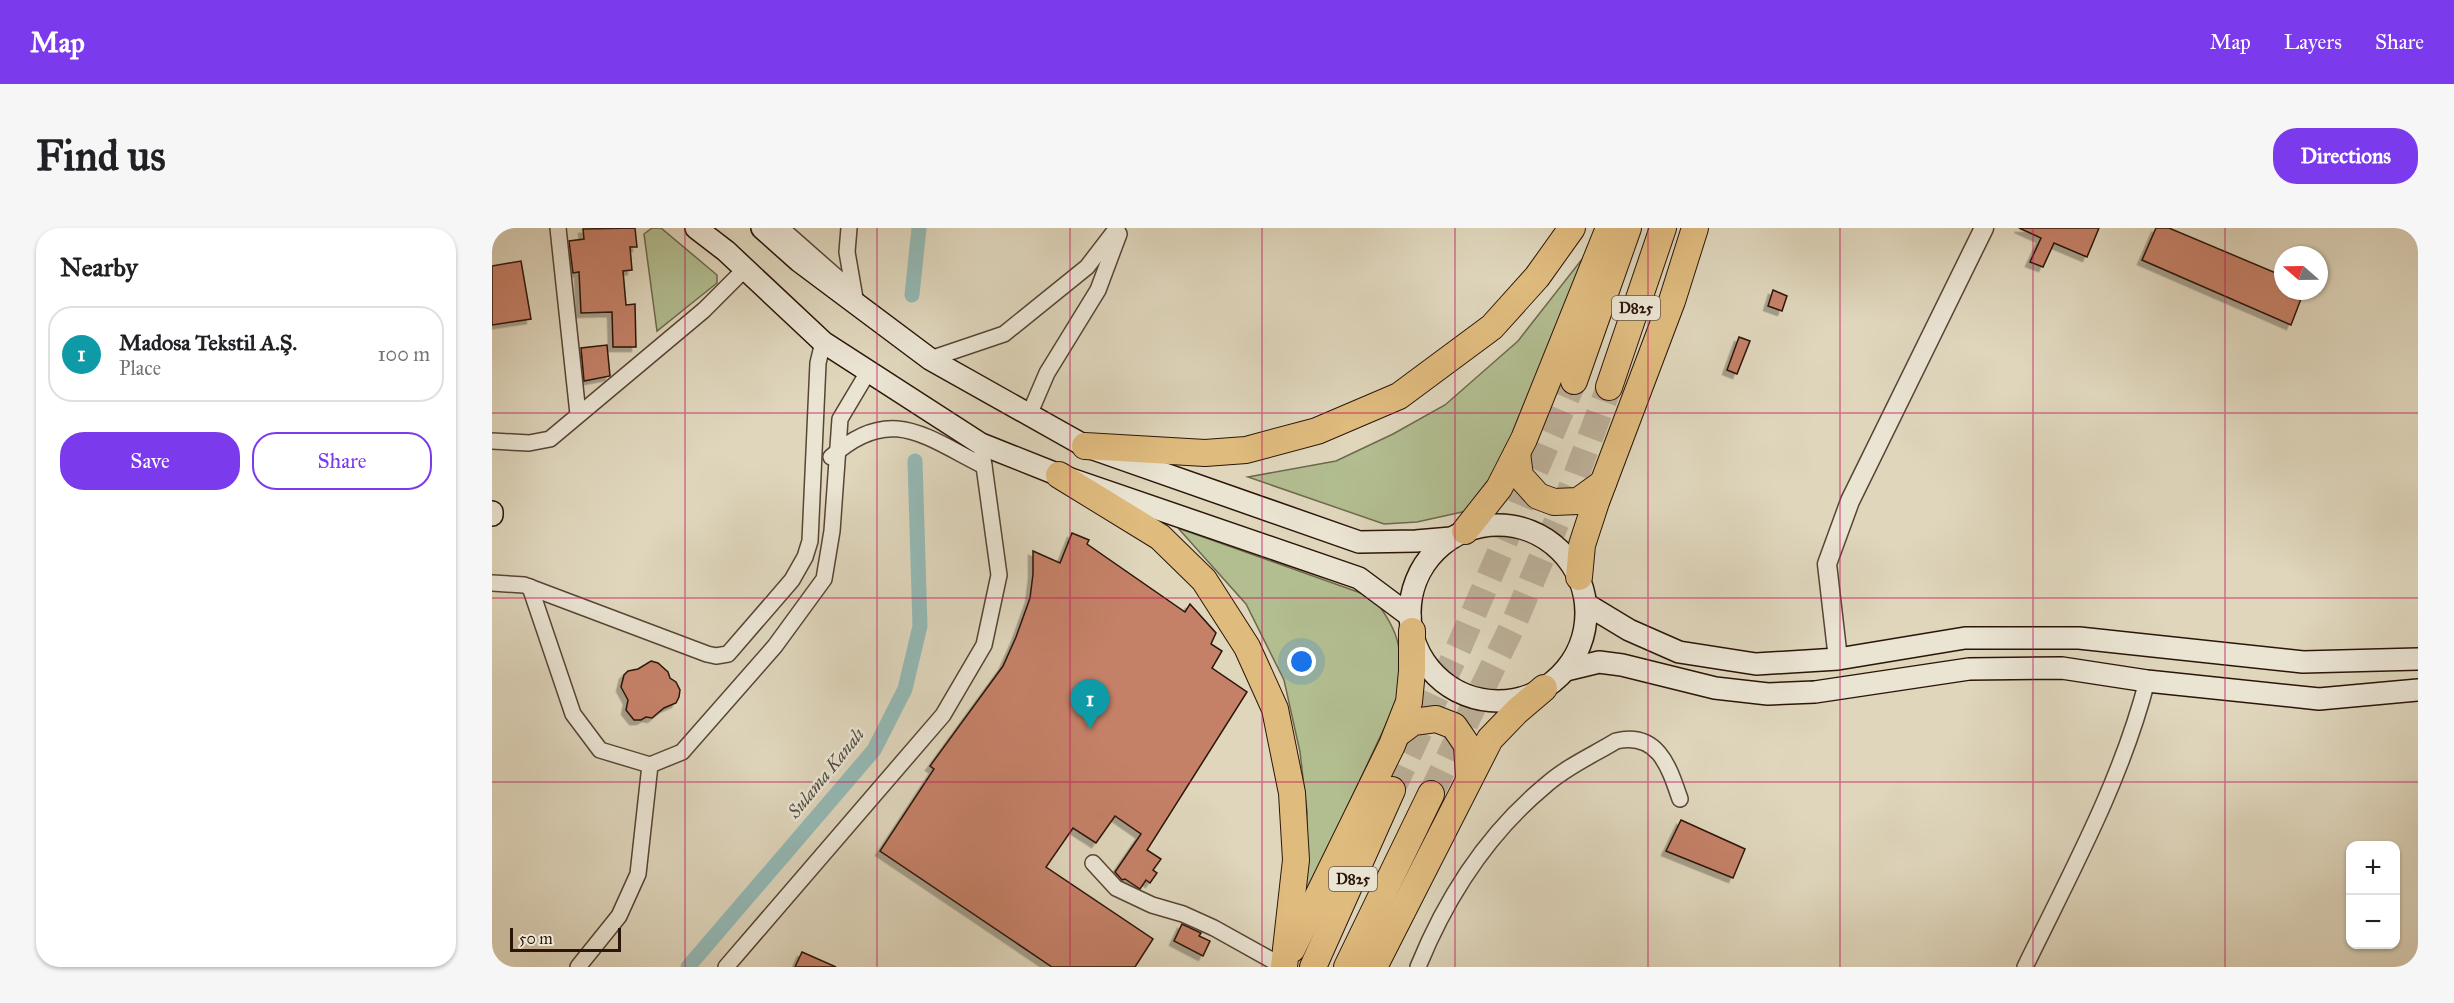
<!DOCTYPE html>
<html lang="en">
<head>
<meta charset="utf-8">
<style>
	:root { --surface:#fff; --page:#f6f6f6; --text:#202124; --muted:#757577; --line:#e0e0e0; --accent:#7c3aed }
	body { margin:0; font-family:"IM FELL Great Primer",serif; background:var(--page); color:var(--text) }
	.controls { position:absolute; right:18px; bottom:18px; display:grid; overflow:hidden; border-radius:12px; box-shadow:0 2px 4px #0004 }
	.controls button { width:54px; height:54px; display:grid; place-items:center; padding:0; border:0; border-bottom:2px solid var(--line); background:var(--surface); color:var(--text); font:30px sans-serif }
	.compass { position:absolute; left:1782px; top:18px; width:54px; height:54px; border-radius:50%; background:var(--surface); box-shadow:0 2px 4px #0004; rotate:290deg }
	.scale { position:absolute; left:18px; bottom:15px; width:111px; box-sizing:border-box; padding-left:6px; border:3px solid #2b1508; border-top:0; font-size:16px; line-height:21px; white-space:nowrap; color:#2b1508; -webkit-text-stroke:4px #eae4d3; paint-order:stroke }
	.you { position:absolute; left:810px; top:434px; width:21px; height:21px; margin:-15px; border:4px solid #fff; border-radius:50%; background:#1a73e8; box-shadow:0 0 0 9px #1a73e833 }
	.badge { display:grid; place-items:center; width:39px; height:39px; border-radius:50%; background:var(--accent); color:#fff; font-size:20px; font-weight:700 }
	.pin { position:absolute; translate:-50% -50px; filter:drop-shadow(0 2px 3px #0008) }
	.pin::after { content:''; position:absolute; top:32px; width:21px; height:18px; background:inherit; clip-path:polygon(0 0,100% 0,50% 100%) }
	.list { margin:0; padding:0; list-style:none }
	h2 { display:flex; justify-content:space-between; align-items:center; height:78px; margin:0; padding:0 24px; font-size:26px }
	h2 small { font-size:20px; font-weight:400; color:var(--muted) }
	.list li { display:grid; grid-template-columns:39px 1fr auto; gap:18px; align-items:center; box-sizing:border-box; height:96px; margin:0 12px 12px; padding:0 12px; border:2px solid var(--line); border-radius:24px }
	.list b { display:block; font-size:22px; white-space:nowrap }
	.list p { margin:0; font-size:20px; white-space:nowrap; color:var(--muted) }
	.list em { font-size:20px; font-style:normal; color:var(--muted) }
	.actions { display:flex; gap:12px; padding:18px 24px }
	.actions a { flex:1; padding:14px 0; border:2px solid var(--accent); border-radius:24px; text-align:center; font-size:21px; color:var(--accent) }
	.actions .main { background:var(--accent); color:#fff }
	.map { position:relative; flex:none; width:1926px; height:739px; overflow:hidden; border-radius:24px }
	header { display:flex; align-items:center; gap:36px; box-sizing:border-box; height:84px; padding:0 30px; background:var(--accent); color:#fff }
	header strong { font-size:28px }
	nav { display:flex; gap:33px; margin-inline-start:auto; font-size:21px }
	.intro { display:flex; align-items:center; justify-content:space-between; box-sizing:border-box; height:144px; padding:0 36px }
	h1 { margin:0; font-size:42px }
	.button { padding:15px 27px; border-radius:24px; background:var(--accent); color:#fff; font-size:21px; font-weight:700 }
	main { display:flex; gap:36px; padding:0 36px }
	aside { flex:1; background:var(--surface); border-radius:24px; box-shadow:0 2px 4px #0004 }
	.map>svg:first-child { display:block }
</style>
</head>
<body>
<header>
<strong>Map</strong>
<nav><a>Map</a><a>Layers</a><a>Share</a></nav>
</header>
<div class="intro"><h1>Find us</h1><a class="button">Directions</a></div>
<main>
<aside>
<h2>Nearby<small></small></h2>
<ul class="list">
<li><span class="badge" style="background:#0f9aa8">1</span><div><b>Madosa Tekstil A.Ş.</b><p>Place</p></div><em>100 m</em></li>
</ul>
<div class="actions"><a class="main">Save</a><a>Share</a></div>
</aside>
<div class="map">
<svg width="1926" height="739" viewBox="0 0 1926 739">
	<defs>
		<filter id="shadow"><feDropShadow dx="-4.5" dy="4.5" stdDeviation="0" flood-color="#0004"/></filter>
	</defs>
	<rect width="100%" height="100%" fill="#dfd6bc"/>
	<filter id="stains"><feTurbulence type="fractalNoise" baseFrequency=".00333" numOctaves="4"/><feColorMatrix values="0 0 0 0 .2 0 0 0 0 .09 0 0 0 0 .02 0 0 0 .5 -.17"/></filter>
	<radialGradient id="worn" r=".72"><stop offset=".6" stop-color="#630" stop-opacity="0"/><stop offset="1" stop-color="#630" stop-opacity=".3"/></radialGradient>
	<g fill="#b2bd90" stroke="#6e694c" stroke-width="1.5">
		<polygon points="160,0 169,0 225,47 225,55 165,103 152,6"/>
		<polygon points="1098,21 996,265 979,282 925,294 892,296 756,249 844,233 901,206 953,177 1026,113"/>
		<path d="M686,300l194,69c32,38 31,58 24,106l-92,196 3,-87 -7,-60 -16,-72 -38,-76z"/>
	</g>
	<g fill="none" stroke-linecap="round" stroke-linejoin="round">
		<g stroke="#94b9b5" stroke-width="15">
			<polyline points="420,67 427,0"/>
			<polyline points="196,739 382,522 413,461 428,398 423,233"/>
		</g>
	</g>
	<g fill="#c58167" stroke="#2b1508" stroke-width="1.5" filter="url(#shadow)">
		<polygon points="143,0 145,19 138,19 140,42 131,43 134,77 143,76 144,119 121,119 120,84 89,85 87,44 81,45 77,13 92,11 91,1"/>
		<polygon points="1527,0 1607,0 1595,29 1562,15 1551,39 1538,34 1549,10"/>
		<polygon points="1664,0 1677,0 1791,48 1791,63 1812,63 1799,97 1650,32"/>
		<polygon points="29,33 39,91 0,97 0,38"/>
		<polygon points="1281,62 1295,68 1290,83 1276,78"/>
		<polygon points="1247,109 1258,113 1245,146 1235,142"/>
		<polygon points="115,117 118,148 92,153 89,120"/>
		<polygon points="580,305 597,312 595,316 693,384 698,376 724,405 719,416 730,423 720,440 755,464 655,622 669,631 661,642 665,645 658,655 654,652 648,661 633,651 630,652 623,644 649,606 623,588 604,615 581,600 554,639 661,711 643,739 560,739 388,623 442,541 438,538 511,438 524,409 538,370 541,346 541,323 568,335"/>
		<polygon points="159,433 166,435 176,444 178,450 184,454 188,462 187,469 184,475 172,480 160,490 154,489 149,492 142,492 134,482 136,472 129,459 132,447 136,443 146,441"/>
		<polygon points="1189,592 1253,621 1241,650 1174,623"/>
		<polygon points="690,696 709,705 707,708 718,713 711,728 682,713"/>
		<polygon points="310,724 344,739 303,739"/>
	</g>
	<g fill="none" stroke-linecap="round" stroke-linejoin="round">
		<g stroke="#bbaf98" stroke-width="26" stroke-dasharray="26 13" stroke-linecap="butt">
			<polyline points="900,562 967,419 1082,153"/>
			<polyline points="939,566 1022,395 1082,253 1117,159"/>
		</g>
		<g stroke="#584535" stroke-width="18">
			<g id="minor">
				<polyline points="66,0 86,186"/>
				<polyline points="289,0 348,52"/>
				<polyline points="357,0 355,24 364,76"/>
				<polyline points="438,131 512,106 595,39 625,0"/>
				<polyline points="537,187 555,145 606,62 627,6"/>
				<polyline points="0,213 37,215 58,211 212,82 253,41"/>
				<path d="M339,229c59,-53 93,-21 153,9"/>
				<polyline points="0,355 32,357 215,426 224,428 236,426 300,352 313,329 318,313 326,135 331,114"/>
				<polyline points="38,359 81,486 108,522 158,537 190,524 283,418 332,351 340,303 348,191 376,144"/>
				<polyline points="601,635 624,660 660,677 691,686 722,700 792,739"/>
				<polyline points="86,739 127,688 146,646 158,537"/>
				<polyline points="234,739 451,487 492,417 507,347 489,216"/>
				<path d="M926,739c28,-69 70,-134 128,-182 20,-18 47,-30 70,-44 42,-10 53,26 64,58"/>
				<path d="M1533,739c45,-93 96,-185 122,-286"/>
			</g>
		</g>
		<g stroke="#584535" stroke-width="21">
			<polyline id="tertiary" points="1346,431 1335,336 1358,273 1492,0"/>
		</g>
		<g stroke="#2b1508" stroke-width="24">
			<g id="secondary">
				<polyline points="204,0 234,23 331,114 489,216 567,247 867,350 918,388"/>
				<polyline points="270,0 307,33 438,131 593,218 867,314 924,313 959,310"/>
				<polyline points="0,284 0,287"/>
				<circle cx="1006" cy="385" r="88"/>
				<polyline points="1094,376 1137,402 1187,424 1264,436 1346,431 1473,410 1587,410 1811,434 1926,431"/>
				<polyline points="1074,442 1107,434 1130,437 1223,460 1276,466 1323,464 1477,441 1570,440 1655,453 1827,471 1926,462"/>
			</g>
		</g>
		<g stroke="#2b1508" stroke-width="28">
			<g id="trunk">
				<polyline points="1082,153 1136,0"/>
				<polyline points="1117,159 1171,0"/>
				<polyline points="593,218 713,225 754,222 825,203 907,168 1000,99 1045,49 1080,0"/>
				<polyline points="1025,225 1028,248 1046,268 1062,274 1086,273 1111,255"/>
				<polyline points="567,247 668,309 712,352 755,419 783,481 800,565 804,632 792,739"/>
				<polyline points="973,303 1007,260 1032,211 1117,0"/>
				<polyline points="1087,349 1090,317 1104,274 1180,73 1203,0"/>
				<polyline points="905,506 921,494 944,491 962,498 975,517 977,549"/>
				<polyline points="800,721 900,517 917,474 920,443 920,403"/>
				<polyline points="821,739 900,562"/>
				<polyline points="855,739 939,566"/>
				<polyline points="882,739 998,511 1025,483 1052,460"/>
			</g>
		</g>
		<use href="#minor" stroke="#eae4d3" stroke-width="15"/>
		<use href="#tertiary" stroke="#eae4d3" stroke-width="18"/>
		<use href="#secondary" stroke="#eae4d3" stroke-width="21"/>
		<use href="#trunk" stroke="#e0bb7e" stroke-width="26"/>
	</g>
	<path fill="none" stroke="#c2185b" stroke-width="1.5" stroke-opacity="0.55" d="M193,0v739M385,0v739M578,0v739M770,0v739M963,0v739M1156,0v739M1348,0v739M1541,0v739M1733,0v739M0,185h1926M0,370h1926M0,554h1926"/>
	<g text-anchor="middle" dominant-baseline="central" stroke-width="5" stroke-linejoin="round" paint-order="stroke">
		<g fill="#eae4d3" stroke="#645345" stroke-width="1.5">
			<rect x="1120" y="68" width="48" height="24" rx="4.5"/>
			<rect x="837" y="639" width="48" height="24" rx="4.5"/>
		</g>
		<g font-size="15" font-weight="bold" fill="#2b1508">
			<text x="1144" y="80">D825</text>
			<text x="861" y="651">D825</text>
		</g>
		<g font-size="18" font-style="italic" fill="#504e45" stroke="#eae4d3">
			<text transform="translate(334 545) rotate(-51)">Sulama Kanalı</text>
		</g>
	</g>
	<rect width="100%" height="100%" filter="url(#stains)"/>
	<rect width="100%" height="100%" fill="url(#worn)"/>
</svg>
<div class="controls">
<button>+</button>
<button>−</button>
</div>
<svg class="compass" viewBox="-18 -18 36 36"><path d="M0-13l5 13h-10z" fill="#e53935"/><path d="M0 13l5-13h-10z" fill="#757577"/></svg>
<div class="scale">50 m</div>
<div class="you"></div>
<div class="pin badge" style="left:598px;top:501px;background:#0f9aa8">1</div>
</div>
</main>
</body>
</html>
